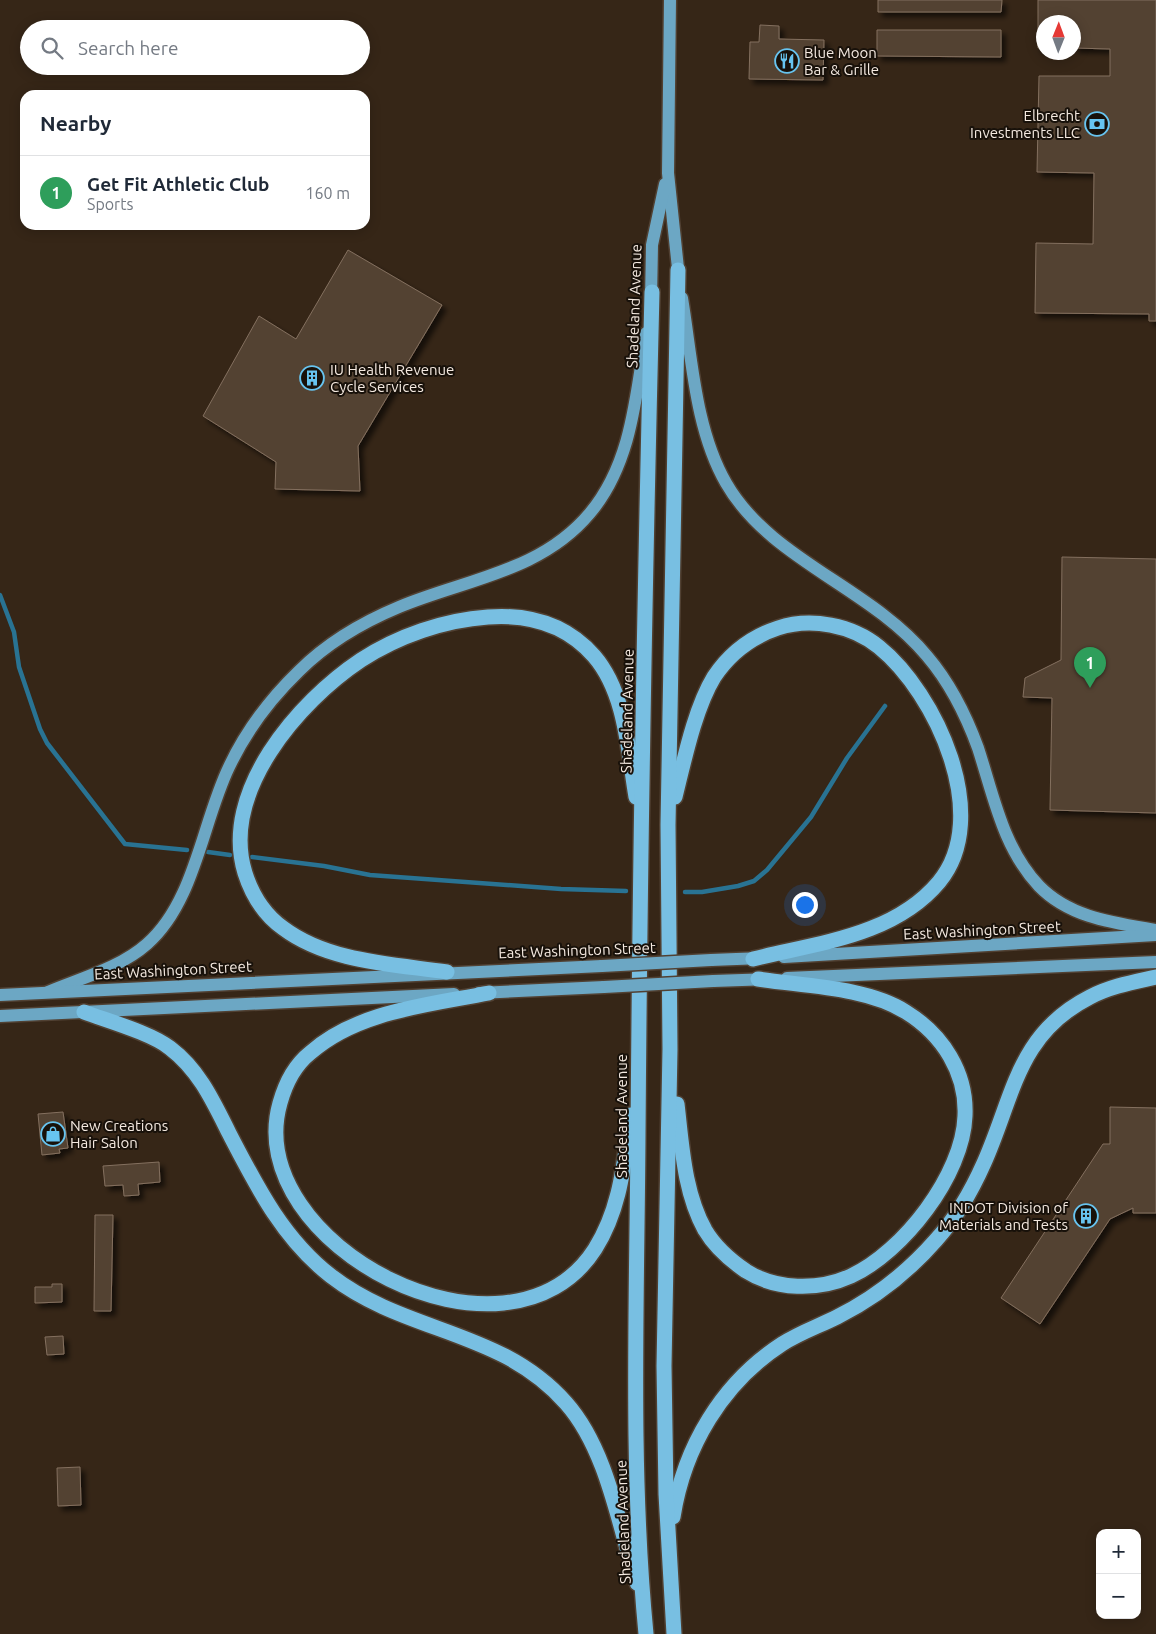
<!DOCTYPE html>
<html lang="en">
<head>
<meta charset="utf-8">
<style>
	:root { --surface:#fff; --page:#f2f2f3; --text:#1f2937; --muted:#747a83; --line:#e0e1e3; --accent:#d93025 }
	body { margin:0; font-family:Ubuntu,sans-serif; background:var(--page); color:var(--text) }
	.controls { position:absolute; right:15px; bottom:15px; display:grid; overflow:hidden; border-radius:10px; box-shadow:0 2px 12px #0003 }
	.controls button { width:45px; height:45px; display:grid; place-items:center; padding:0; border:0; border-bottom:1px solid var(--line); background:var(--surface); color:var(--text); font:25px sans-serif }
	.compass { position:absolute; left:1036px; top:15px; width:45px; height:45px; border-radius:50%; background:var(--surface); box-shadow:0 2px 12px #0003; rotate:1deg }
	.you { position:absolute; left:804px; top:904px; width:18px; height:18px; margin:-12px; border:4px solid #fff; border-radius:50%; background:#1a73e8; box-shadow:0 0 0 8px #1a73e833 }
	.badge { display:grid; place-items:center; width:32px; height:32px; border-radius:50%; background:var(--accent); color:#fff; font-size:16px; font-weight:700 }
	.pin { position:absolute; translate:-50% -41px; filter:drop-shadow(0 1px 2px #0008) }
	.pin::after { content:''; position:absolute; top:26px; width:18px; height:15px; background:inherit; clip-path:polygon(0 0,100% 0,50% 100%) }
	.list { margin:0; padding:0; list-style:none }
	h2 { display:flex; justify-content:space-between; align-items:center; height:65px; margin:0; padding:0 20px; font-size:21px }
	h2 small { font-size:16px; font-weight:400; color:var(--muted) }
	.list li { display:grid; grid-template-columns:32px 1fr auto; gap:15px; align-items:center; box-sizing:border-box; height:75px; padding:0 20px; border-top:1px solid var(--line) }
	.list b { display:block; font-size:19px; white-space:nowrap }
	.list p { margin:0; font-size:16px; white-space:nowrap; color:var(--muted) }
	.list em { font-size:16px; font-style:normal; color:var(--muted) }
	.icon { flex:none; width:28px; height:28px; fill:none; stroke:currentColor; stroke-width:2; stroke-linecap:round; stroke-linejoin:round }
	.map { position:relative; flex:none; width:1156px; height:1634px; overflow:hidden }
	.search { position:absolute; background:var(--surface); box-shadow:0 2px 12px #0003; left:20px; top:20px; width:350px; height:55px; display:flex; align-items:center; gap:12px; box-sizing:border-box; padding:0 18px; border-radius:28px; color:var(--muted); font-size:19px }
	.panel { position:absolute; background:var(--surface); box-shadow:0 2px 12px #0003; left:20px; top:90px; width:350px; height:140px; border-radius:15px }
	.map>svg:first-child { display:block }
</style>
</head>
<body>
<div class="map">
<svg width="1156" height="1634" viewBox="0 0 1156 1634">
	<defs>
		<filter id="shadow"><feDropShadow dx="4.5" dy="4.5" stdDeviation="2.5" flood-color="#0009"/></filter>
	</defs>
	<rect width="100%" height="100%" fill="#362617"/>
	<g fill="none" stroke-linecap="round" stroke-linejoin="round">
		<g stroke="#297393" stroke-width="4.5">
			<polyline points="0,595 14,632 19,667 40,729 47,743 125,844 187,850"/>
			<polyline points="208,852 230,855"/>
			<polyline points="252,857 324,866 370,875 561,889 626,891"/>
			<polyline points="685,892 702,892 738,886 754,881 767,870 811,817 847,758 885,706"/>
		</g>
	</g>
	<g fill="#534232" stroke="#84705f" filter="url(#shadow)">
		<polygon points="878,0 1002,0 1001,12 878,12"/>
		<polygon points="1038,0 1156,0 1156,321 1149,321 1149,314 1035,313 1036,243 1093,244 1094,173 1037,172 1039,76 1110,76 1110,49 1074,48 1074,22 1044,22 1044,48 1038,48"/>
		<polygon points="760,25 779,26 779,39 824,40 823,80 749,79 750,42 759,42"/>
		<polygon points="877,30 1001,30 1001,57 877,56"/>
		<polygon points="348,250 442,305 358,446 360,491 275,489 276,462 203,416 259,316 296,339"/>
		<polygon points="1062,557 1156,559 1156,813 1050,810 1052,698 1023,697 1025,678 1061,660"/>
		<polygon points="1110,1107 1156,1108 1156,1213 1133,1213 1133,1208 1110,1219 1040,1324 1001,1298 1103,1144 1110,1144"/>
		<polygon points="63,1112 68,1148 59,1149 60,1153 42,1155 38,1114"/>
		<polygon points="159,1162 160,1182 138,1184 139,1195 124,1196 123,1185 105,1186 103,1166"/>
		<polygon points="95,1215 113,1215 111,1311 94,1311"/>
		<polygon points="52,1284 62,1284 62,1302 35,1303 35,1287 52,1287"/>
		<polygon points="63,1336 64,1354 47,1355 45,1337"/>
		<polygon points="80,1467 81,1505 58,1506 57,1468"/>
	</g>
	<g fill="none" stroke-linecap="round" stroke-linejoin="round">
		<g stroke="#514133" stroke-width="15">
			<g id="major">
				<polyline points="670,0 668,173 679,278"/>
				<path d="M682,298c10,60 13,131 44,185 44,77 144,104 201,173 23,27 39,59 51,92 16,49 25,100 61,138 31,32 76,37 117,44"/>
				<polyline points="651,300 652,245 665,184"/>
				<polyline points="784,957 1156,935"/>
				<polyline points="711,960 762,958"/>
				<polyline points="787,978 1156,962"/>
				<polyline points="713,981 768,979"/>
				<path d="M48,992c33,-14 72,-24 99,-48 48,-42 55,-121 82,-177 17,-36 41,-68 70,-96 28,-28 64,-49 100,-64 67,-28 142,-35 191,-94 42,-50 46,-118 56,-180"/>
				<polyline points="479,993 604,987"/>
				<polyline points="0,995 602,966"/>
				<polyline points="0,1016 454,994"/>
			</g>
		</g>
		<g stroke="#514133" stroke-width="18">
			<g id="highway">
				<path d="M675,797c9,-36 20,-89 39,-120 16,-24 37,-40 64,-49 33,-11 74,-3 101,19 57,46 114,170 60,235 -45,54 -122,61 -186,77"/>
				<path d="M447,972c-54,-8 -119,-10 -164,-44 -18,-13 -31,-33 -38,-55 -25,-81 53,-171 116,-213 37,-24 83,-40 127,-43 41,-3 78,7 106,39 32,37 34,95 42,141"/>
				<path d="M489,993c-60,12 -132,18 -179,60 -15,12 -25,32 -30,50 -40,141 228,281 315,146 26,-41 29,-87 36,-134"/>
				<path d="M84,1012c24,9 67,21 86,36 29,22 43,53 59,85 28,54 54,106 102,143 75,58 170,53 235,127 41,46 53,123 71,180"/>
				<path d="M677,1104c5,42 7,88 28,126 10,17 25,30 41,41 30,19 72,20 105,5 52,-24 112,-101 114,-160 2,-43 -22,-81 -59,-104 -39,-25 -103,-26 -148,-33"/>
				<path d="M673,1517c11,-70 49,-134 109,-173 17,-11 37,-18 55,-27 38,-19 71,-45 99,-77 20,-22 36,-50 48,-77 30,-67 33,-129 106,-166 21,-11 44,-15 66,-20"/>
				<path d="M646,1634c-16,-165 -9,-333 -8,-499 2,-281 7,-562 14,-843"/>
				<polyline points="674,1634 666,1494 664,1366 670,1049 668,825 678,270"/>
			</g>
		</g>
		<use href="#major" stroke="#6ca7c4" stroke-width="12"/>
		<use href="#highway" stroke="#78bfe2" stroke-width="15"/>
		<g stroke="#514133" stroke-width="15" stroke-linecap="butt">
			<g id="major-bridge">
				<polyline points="602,966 711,960"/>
				<polyline points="604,987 713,981"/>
			</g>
		</g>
		<use href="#major-bridge" stroke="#6ca7c4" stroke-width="12"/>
	</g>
	<defs>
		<g id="restaurant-ring" transform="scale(1.25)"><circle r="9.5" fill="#18110a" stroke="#67c4f0" stroke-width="1.5"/><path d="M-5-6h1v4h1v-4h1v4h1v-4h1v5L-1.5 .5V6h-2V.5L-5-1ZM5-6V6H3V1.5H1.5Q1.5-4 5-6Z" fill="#67c4f0"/></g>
		<g id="bank-ring" transform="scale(1.25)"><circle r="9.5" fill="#18110a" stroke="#67c4f0" stroke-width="1.5"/><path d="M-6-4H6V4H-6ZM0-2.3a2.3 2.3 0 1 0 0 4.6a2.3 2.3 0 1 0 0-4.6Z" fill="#67c4f0"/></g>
		<g id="building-ring" transform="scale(1.25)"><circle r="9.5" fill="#18110a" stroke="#67c4f0" stroke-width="1.5"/><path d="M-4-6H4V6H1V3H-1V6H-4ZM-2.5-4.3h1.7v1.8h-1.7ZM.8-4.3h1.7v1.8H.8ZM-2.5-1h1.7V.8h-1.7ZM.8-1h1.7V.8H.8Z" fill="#67c4f0"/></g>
		<g id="shop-ring" transform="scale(1.25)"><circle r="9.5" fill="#18110a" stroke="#67c4f0" stroke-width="1.5"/><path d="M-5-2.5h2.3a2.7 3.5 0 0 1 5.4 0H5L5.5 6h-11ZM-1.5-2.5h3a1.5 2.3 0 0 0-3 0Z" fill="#67c4f0"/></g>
	</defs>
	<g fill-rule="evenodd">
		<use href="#restaurant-ring" x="787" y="61"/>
		<use href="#bank-ring" x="1097" y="124"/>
		<use href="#building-ring" x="312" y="378"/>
		<use href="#shop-ring" x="53" y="1134"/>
		<use href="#building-ring" x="1086" y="1216"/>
	</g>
	<g text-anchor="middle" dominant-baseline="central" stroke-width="4" stroke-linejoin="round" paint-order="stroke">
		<g font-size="15" fill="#f4e9e0" stroke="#18110a" text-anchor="start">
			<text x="804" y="52">Blue Moon<tspan x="804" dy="17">Bar &amp; Grille</tspan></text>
			<text x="1080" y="115" text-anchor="end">Elbrecht<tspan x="1080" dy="17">Investments LLC</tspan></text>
			<text x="330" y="369">IU Health Revenue<tspan x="330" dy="17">Cycle Services</tspan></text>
			<text x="70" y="1125">New Creations<tspan x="70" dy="17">Hair Salon</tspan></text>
			<text x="1068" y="1207" text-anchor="end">INDOT Division of<tspan x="1068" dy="17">Materials and Tests</tspan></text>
		</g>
		<g font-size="15" fill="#f4e9e0" stroke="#18110a">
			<text transform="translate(634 306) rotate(-88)">Shadeland Avenue</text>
			<text transform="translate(627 711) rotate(-89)">Shadeland Avenue</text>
			<text transform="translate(982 930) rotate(-3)">East Washington Street</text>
			<text transform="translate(577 950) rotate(-2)">East Washington Street</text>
			<text transform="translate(173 970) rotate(-3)">East Washington Street</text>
			<text transform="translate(621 1116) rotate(-90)">Shadeland Avenue</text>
			<text transform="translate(623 1522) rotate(-92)">Shadeland Avenue</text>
		</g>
	</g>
</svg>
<div class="controls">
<button>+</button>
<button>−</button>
</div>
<svg class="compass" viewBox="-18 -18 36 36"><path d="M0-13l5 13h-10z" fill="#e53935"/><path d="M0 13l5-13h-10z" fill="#747a83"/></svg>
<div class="you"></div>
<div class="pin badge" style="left:1090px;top:688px;background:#2e9e5b">1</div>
<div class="search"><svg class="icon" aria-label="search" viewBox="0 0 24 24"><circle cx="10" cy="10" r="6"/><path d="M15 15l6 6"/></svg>Search here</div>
<section class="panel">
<h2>Nearby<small></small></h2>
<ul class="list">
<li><span class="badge" style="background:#2e9e5b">1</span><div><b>Get Fit Athletic Club</b><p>Sports</p></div><em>160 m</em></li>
</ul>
</section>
</div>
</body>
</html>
